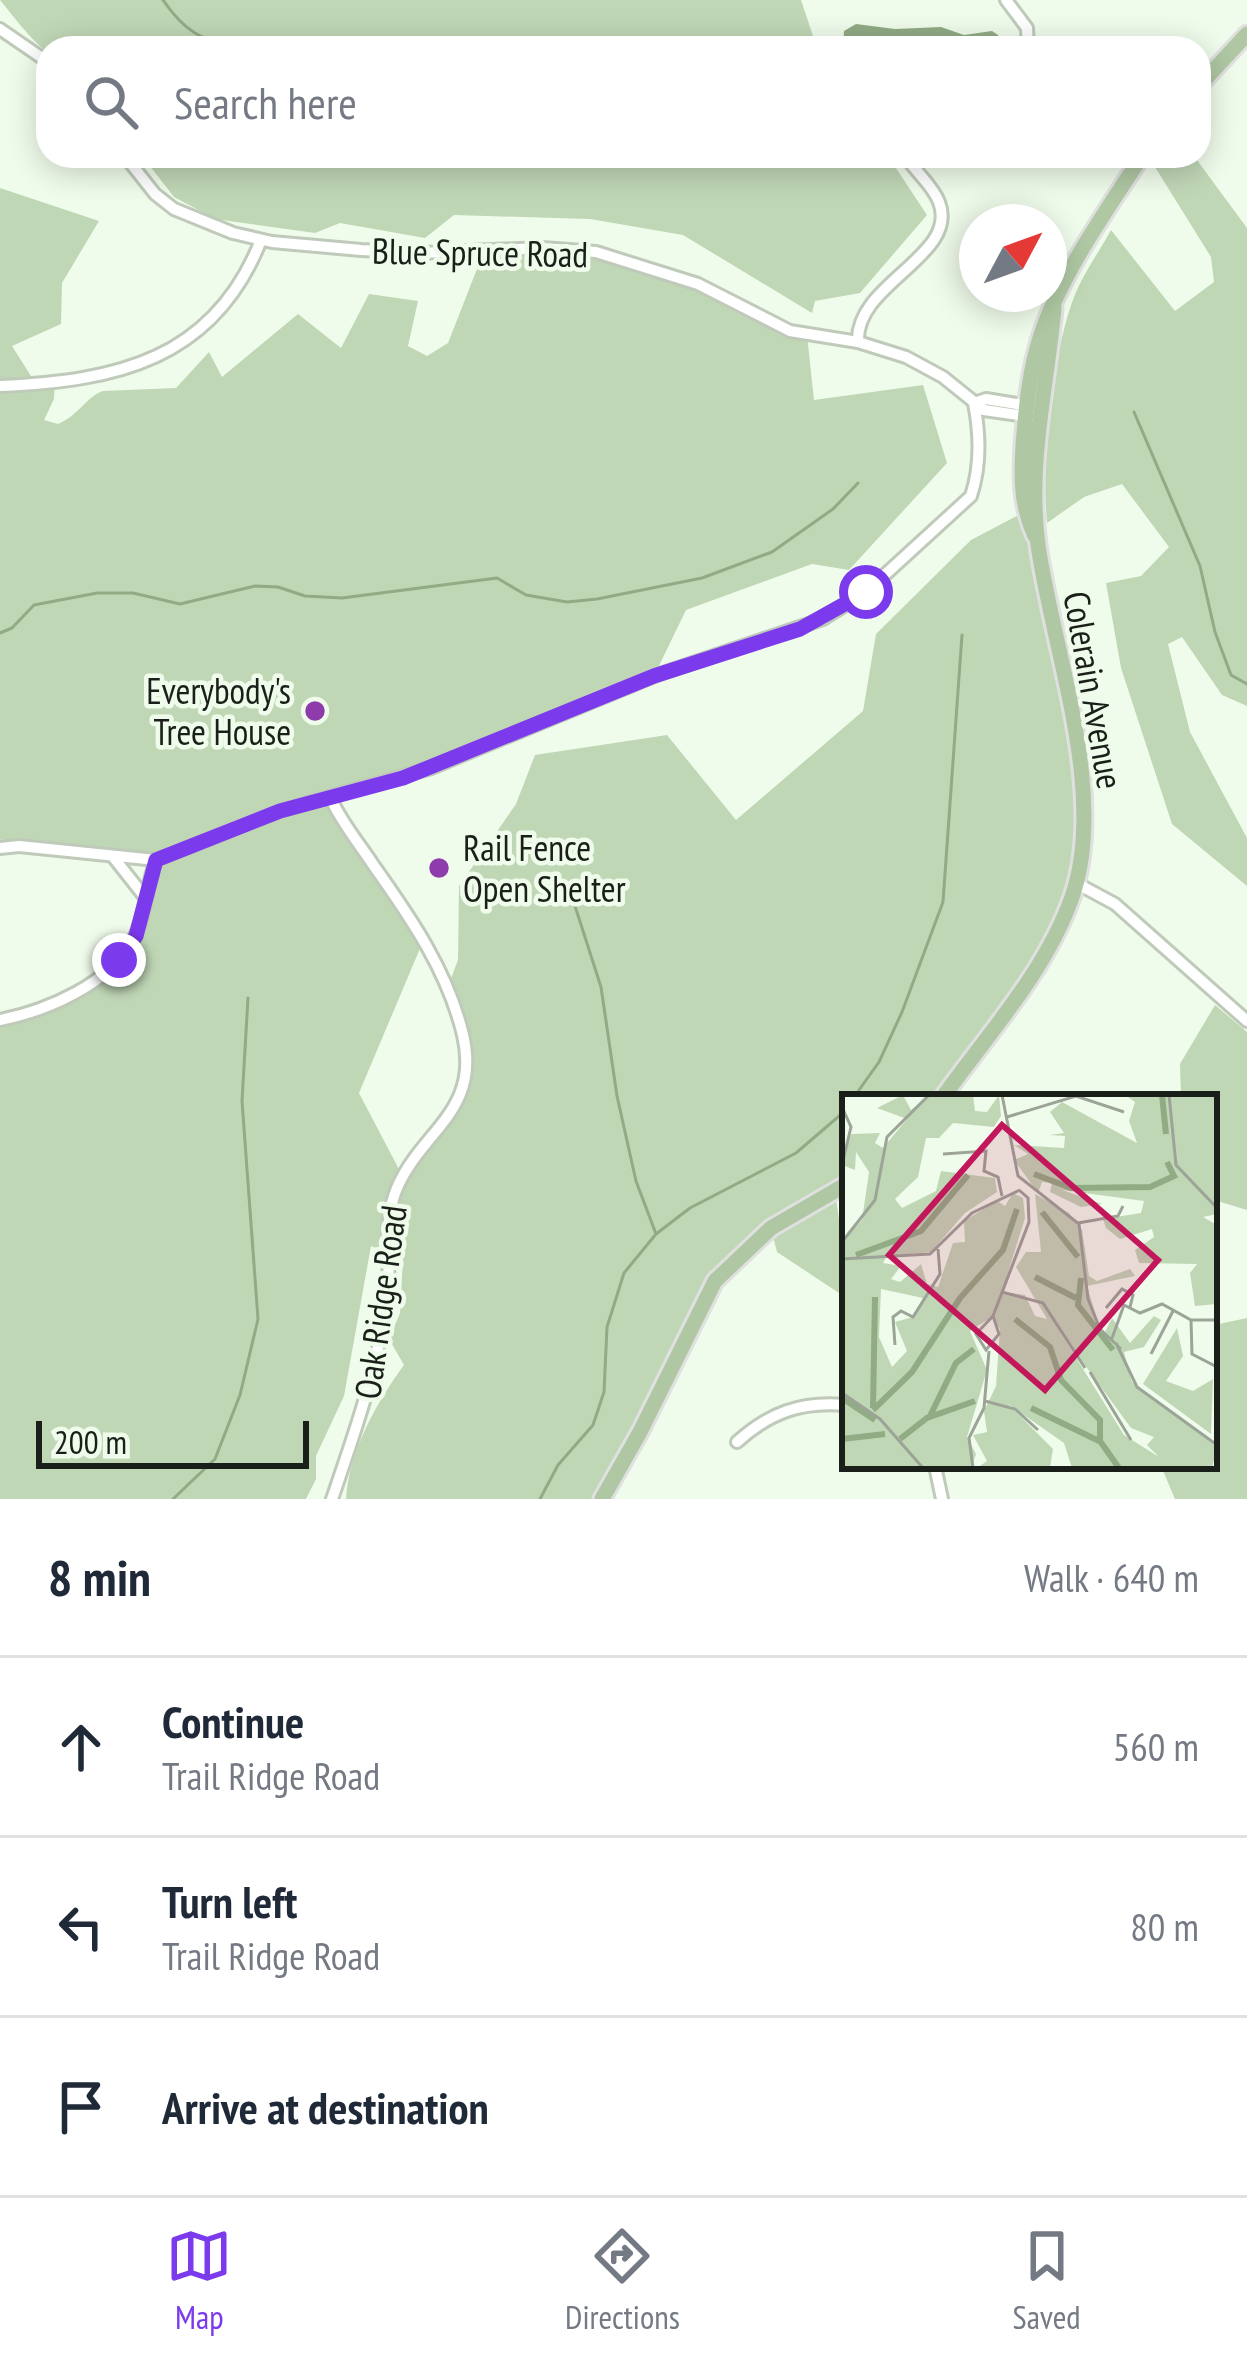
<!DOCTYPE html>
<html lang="en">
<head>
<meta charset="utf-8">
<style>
	:root { --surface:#fff; --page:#f6f6f7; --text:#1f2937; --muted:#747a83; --line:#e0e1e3; --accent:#7c3aed }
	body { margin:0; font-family:"PT Sans Narrow",sans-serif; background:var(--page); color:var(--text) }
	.compass { position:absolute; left:959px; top:204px; width:108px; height:108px; border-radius:50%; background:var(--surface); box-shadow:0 6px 30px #0003; rotate:49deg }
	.scale { position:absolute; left:36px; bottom:30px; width:273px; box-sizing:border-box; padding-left:12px; border:6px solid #1b1f19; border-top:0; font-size:33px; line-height:42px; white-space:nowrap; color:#1b1f19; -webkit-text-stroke:9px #f0fceb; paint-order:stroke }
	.stop { position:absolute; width:36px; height:36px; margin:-27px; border:9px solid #7c3aed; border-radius:50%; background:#fff }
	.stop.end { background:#7c3aed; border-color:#fff; box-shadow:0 3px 12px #0008 }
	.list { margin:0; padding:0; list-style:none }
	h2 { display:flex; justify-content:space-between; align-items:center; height:156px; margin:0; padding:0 48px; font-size:51px }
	h2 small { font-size:39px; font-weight:400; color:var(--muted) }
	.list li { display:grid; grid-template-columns:78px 1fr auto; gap:36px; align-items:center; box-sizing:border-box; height:180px; padding:0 48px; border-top:3px solid var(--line) }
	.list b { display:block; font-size:45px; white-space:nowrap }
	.list p { margin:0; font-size:39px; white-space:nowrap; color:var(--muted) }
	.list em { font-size:39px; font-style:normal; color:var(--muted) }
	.icon { flex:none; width:66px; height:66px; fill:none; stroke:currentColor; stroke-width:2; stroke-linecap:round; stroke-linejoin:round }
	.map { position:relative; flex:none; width:1247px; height:1499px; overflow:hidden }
	.search { position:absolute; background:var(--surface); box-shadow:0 6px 30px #0003; left:36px; right:36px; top:36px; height:132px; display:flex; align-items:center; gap:30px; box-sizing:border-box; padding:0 42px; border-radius:36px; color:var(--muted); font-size:45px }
	.sheet { height:696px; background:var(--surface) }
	nav { display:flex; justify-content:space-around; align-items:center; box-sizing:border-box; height:168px; border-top:3px solid var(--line); background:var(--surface); font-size:33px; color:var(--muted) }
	nav a { display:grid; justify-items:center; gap:6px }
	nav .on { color:var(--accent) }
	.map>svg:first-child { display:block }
</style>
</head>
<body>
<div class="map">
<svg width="1247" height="1499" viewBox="0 0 1247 1499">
	<rect width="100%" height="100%" fill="#f0fceb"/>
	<g fill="#c0d7b6">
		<path d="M0,0h801l16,48h-769v5c-20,-16 -33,-35 -48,-53z"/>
		<polygon points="142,156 888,156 927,215 860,293 815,301 812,313 683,235 590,219 454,215 425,238 340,223 315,233 215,219 174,197"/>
		<path d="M1163,156h31l53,72v478l-25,-11 -40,-58 -14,7 22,88 57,106v48l-75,-62 -51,-156 -15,-85 35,-7 28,-29 -47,-63 -38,13 -37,26c-6,-61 5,-169 27,-226 9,-23 25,-45 37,-67l64,81 39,-29 -3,-25 -56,-90z"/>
		<path d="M0,188l99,33 -37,62 -1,41 -49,22 24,38 19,-1 -1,16 -10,21 14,4c21,-9 28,-27 45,-33l73,-3 33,-36 13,25 76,-63 43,34 28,-54 49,7 -10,45 19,10 21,-13 36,-92 58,-3 79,10 186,77 7,65 109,-15 24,78 -98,107 -37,-6 -126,46 -32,66 -223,92 -100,29 93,142 -65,154 43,82 44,-52 20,-54 -19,-80 11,-29 1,-74 57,-82 19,-49 132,-20 69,85 127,-109 13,-77 95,-94 53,-28 59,272 1,47 -30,109 -111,157h-98v88l-10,6 10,71v35l-68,-45 -6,-23 -40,33 -129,237h-256c3,-47 30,-96 58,-134l-15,-26 11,-26 3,-55 -32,-12 -27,150 -28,60v23l-10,20h-306v-471c35,-26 103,-41 127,-78 11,-17 22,-67 29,-89l-150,-14 -6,-8z"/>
		<polygon points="1215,1005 1247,1032 1247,1210 1214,1200 1214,1097 1181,1097 1180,1064"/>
		<polygon points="1247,1318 1247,1499 1175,1499 1161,1466 1214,1466 1214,1325"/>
	</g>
	<polygon fill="#91ab85" points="856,24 895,29 941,27 964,35 992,31 998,35 999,44 996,48 843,48 844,31"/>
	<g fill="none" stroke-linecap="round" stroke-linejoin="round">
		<g stroke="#91ab85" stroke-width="3">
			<path d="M163,0c21,31 39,41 75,48"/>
			<polyline points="1134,412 1200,566 1215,632 1231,675 1247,684"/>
			<polyline points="0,633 12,628 34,605 97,593 133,593 180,604 255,586 278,587 305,596 342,598 497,578 526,595 567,602 597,599 702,578 772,552 833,509 858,483"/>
			<polyline points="575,906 601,987 617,1096 636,1181 656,1234"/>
			<polyline points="854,1097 879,1062 902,1012 943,902 962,635"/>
			<polyline points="173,1499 215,1459 240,1395 258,1319 242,1101 248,998"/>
			<polyline points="540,1499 558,1465 593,1425 604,1392 607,1327 624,1273 656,1234 690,1208 796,1153 845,1111"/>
		</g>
		<g stroke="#bfcaba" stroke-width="16">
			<g id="street">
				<polyline points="1006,0 1027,28 1028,48"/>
				<polyline points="0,29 48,62"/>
				<polyline points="125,156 155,194 174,209 233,233 272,242 361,250 421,253 542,248 596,252 698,284 790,331 858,342 906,357 943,377 984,410 1032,417"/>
				<path d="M858,342c-3,-59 102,-86 81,-140 -7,-18 -24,-30 -33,-46"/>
				<path d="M0,386c116,-5 214,-26 261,-146"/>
				<polyline points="974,403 986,399 1029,406"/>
				<path d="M330,797c11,25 29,46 44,69 37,52 74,106 89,169 18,76 -41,95 -66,153 -15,35 -5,72 -10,108 -9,71 -32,136 -55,203"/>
				<path d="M0,848l19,-2 137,14 124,-49 151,-43 223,-92 169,-57 43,-27 105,-96c10,-30 9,-62 3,-93"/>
				<polyline points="114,858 144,896"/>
				<polyline points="1076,883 1115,904 1247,1021"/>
				<path d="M0,1020c46,-9 110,-36 133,-80 13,-24 13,-54 23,-80"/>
				<path d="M737,1442c32,-29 64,-41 108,-37"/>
				<polyline points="935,1466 942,1499"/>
			</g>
		</g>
		<g stroke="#dfe0df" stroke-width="21">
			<g id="primary">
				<polyline points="1199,86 1247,34"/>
				<path d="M1035,536c-14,-31 -14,-57 -12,-91 3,-36 6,-75 18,-110 20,-61 66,-125 101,-179"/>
				<path d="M943,1097c45,-63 103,-126 129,-200 36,-103 -19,-246 -34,-352 -11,-81 9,-158 16,-237"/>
				<polyline points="602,1499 640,1432 715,1281 771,1228 845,1185"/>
			</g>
		</g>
		<use href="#street" stroke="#fff" stroke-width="10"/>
		<use href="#primary" stroke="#afc7a3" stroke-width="15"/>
	</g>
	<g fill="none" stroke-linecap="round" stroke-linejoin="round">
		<polyline stroke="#7c3aed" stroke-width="15" points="119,960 136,936 156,860 280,811 403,778 654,676 800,629 866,592"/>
	</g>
	<g fill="#8e3cac" stroke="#f0fceb" stroke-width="4.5">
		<circle cx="315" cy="711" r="12"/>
		<circle cx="439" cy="868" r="12"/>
	</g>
	<g text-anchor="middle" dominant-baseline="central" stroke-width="9" stroke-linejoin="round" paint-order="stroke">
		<g font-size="36" fill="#1b1f19" stroke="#f0fceb">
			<text transform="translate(480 252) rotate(1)">Blue Spruce Road</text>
			<text transform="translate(1094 690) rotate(80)">Colerain Avenue</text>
			<text transform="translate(380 1302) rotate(-82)">Oak Ridge Road</text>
		</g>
		<g font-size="36" fill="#1b1f19" stroke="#f0fceb" text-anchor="end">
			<text x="291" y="690">Everybody's<tspan x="291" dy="41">Tree House</tspan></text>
			<text x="463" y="847" text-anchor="start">Rail Fence<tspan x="463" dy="41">Open Shelter</tspan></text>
		</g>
	</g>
	<g transform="translate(842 1094)">
		<rect width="375" height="375" fill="#f0fceb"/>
		<path d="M61,1l8,15 18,-15h44l2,16 12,1 12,-17 2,21 -7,11 -41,-4 -14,15h-13l-8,39 -23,22 7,9 34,-17 5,-20 54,7 2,14 -32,21 -34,39 -44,4 -4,7 18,3 -10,13 9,3 21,-18 6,20 11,3 15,-44 12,-1 -1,-21 33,-20 8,5 8,-13 10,5 2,20 -23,74 23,3 10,21 12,3 -31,-52 10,-15h15l-6,-58 34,19 13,17 7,46 8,5 33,-12 5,7 -48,10 13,43 21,20 -16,-17 7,-14 18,25 24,-27 7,4 -17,27 -20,5 8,30 85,65 -5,21h-140l-8,-25 -56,-39 45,45 -3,19h-73l10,-7 -14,-26 14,-3 -3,-21 12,-25 4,-57 -8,-12 -22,14 17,39 -20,67 9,17 -5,14h-129v-226l20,-22 7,-48 -13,-20 -1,18 -13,-5 9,-31 29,-1 -5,10 8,5 24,-29 -30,-11zM39,195l42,9 -10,19 -18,5 12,29 -15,16 -13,-30zM215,233l74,101 23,9 -7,8 12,12 -35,-22zM283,1h92v119l-14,3 14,8v79l-22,2 -5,-33 7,-9 -58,-1 -4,-13 19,-13 -2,-8 -32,10 -14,-11 -3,-9 38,-6 3,-12 -82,-11 40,14 -21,3 -31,-15 2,-9 -10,-1 -4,11 -24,-33 14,-6 -14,-9 50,3 1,-12 -16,-1 15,-2 -14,-21 12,-10 75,41 -8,-22 6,-19zM335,234l6,28 -17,25 27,10 20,-12 -2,55 -68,-50z" fill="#c0d7b6" fill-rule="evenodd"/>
		<path fill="none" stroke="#91ab85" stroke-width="6" d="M320,1l4,39M192,80l37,14 79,-1 24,-11 -7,-14M200,118l36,45M14,161l65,-24 47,-56M193,183l41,21M239,184l-3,27 35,45M173,225l35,28 11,33 39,40v21l19,27M0,304l33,22M31,314l2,-111M189,314l68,33M31,316l39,-38 48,-74 43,-48 14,-41M87,324l27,-55 18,-14M0,345l43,-5M58,345l27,-21 48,-17"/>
		<path fill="none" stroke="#9ba497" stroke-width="3" d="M160,1l16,81 61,48 9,75 12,30 21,20M327,1l7,70 41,43M0,13l9,20 -9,38M165,23l69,-21 48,16M101,60l43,-3 -2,20 14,6 4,19M236,129l40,-7 5,-10M0,148l33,-42 12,-63 42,-42M0,165l88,-5 42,-41 48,-23M160,198l41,11 42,65M264,214l16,-19 11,6 -3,12M151,222l6,18 -13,16 -10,-16 17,-18 36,-94 -1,-24 -9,-8M349,226l1,34 25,13M269,247l13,-36 16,8 22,-9 29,16h26M274,249l21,44 80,58M53,251l-2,-28 8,-6 12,6 27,-43 -2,-25M309,260l22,-43M248,278l41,68M0,299l38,26 43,49M143,307l30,8 23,21M131,374l-4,-30 15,-30 5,-57"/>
		<path fill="#c2185b" fill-opacity="0.15" stroke="#c2185b" stroke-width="6" d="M160,31l156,135 -113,130 -156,-135z"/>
		<rect width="375" height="375" fill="none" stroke="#1b1f19" stroke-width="6"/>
	</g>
</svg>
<svg class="compass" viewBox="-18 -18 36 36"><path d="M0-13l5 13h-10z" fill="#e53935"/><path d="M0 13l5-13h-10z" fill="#747a83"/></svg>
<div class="scale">200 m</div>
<div class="stop" style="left:866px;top:592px"></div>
<div class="stop end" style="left:119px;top:960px"></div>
<div class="search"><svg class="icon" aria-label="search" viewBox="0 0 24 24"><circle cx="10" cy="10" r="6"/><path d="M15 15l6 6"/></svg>Search here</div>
</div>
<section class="sheet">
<h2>8 min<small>Walk · 640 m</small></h2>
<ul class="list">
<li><svg class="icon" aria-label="ahead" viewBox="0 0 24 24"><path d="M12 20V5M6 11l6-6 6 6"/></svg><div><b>Continue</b><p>Trail Ridge Road</p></div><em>560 m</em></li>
<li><svg class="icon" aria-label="left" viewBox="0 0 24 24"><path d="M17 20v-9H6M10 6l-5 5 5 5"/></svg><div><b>Turn left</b><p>Trail Ridge Road</p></div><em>80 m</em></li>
<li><svg class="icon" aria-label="arrive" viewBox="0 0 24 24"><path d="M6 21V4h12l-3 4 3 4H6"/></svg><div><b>Arrive at destination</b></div></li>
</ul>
</section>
<nav>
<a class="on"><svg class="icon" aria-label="map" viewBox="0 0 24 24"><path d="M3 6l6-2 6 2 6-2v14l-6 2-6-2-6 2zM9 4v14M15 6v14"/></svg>Map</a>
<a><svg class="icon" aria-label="directions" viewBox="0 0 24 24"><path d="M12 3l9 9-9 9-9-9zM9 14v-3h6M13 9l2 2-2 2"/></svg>Directions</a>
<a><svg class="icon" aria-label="saved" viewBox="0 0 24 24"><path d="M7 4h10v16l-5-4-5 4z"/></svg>Saved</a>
</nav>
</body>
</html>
